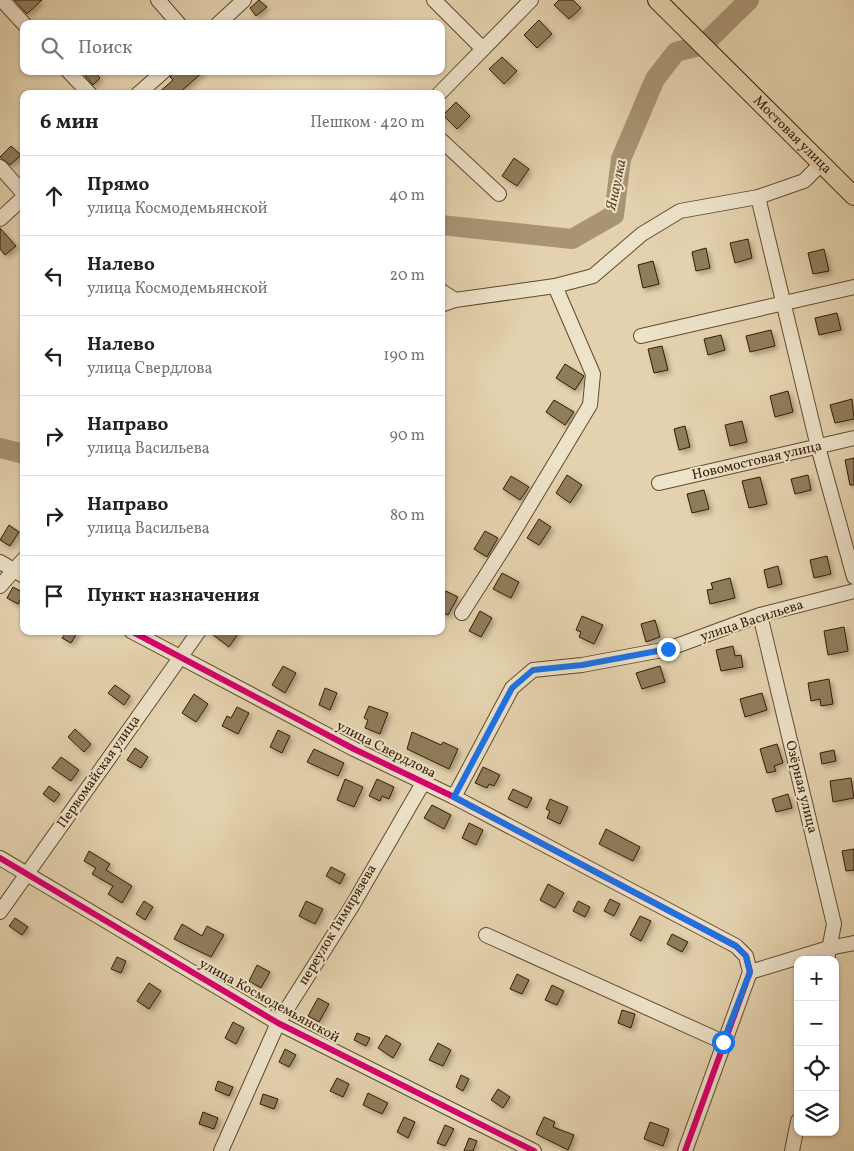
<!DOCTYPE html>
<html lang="ru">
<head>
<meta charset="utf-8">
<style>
	:root { --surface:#fff; --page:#f2f2f2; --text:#222; --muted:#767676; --line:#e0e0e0 }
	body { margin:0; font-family:Vollkorn,serif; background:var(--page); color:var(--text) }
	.controls { position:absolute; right:15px; bottom:15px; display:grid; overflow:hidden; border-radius:10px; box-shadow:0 1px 4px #0004 }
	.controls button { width:45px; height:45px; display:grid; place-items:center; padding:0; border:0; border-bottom:1px solid var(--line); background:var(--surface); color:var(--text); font:25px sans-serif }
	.stop { position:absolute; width:15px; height:15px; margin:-11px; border:4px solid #1a73e8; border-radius:50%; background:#fff }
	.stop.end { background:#1a73e8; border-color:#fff; box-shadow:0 1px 5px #0008 }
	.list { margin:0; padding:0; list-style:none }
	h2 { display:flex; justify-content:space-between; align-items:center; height:65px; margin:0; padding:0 20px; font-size:21px }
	h2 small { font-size:16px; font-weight:400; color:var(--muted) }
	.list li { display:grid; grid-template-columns:32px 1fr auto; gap:15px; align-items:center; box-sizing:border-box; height:80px; padding:0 20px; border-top:1px solid var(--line) }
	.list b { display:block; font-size:19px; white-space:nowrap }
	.list p { margin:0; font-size:16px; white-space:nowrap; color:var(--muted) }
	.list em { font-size:16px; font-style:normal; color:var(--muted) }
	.icon { flex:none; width:28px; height:28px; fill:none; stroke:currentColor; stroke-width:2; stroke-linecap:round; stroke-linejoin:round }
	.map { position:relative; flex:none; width:854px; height:1151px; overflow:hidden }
	.search { position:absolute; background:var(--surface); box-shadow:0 1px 4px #0004; left:20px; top:20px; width:425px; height:55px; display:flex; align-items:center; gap:12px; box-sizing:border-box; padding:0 18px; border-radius:10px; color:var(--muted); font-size:19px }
	.panel { position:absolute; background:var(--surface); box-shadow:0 1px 4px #0004; left:20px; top:90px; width:425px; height:545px; border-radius:10px }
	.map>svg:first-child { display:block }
</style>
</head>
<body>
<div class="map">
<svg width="854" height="1151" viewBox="0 0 854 1151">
	<defs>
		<filter id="shadow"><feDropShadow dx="3" dy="3" stdDeviation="2.5" flood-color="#0004"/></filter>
	</defs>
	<rect width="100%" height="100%" fill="#e4d2ae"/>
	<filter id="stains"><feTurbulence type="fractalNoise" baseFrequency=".004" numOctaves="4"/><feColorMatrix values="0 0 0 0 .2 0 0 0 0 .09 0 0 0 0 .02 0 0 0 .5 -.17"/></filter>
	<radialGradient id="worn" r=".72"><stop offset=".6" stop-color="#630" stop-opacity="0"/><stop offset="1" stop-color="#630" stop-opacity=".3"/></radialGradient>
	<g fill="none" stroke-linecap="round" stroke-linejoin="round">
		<g stroke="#a89473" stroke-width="20">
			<polyline points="441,225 572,239 614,215 621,159 655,79 676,52 703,45 749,0"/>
			<polyline points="0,448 24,454"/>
		</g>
	</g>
	<g fill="#8f7b5a" stroke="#331d00" filter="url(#shadow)">
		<polygon points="14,0 42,0 27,14"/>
		<polygon points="259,0 267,7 256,16 250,8"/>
		<polygon points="559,0 573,0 581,8 569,19 554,5"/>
		<polygon points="539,20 552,34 537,48 524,35"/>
		<polygon points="502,57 517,71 504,84 489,69"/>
		<polygon points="91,71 94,71 100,78 93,85 85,76"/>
		<polygon points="173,71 204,71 178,94 157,94 173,80 170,77"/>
		<polygon points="456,102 470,116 457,129 443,115"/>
		<polygon points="11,146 21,155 10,165 0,157"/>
		<polygon points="514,158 529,169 517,186 502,176"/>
		<polygon points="0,228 16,246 5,255 0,249"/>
		<polygon points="748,239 752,258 735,263 730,243"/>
		<polygon points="706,248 710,268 696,271 692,252"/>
		<polygon points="824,249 829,271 813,274 808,253"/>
		<polygon points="653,261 659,284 643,288 638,265"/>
		<polygon points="837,313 841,330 819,335 815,318"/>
		<polygon points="771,330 775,346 750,352 746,336"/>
		<polygon points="721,335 725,350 708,355 704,339"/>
		<polygon points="662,346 668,370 654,373 648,349"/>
		<polygon points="565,364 584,376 575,390 556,378"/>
		<polygon points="788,391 793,412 775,417 770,396"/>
		<polygon points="852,399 854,419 835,423 830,405"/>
		<polygon points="554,400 574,412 565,425 546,412"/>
		<polygon points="742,421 747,442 730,446 725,425"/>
		<polygon points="685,426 690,447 679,450 674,429"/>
		<polygon points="854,458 854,485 850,485 845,460"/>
		<polygon points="567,475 582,485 570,503 556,493"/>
		<polygon points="808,475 811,490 795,494 791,479"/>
		<polygon points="511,476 529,487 520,500 503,489"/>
		<polygon points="760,477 767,504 749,508 742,481"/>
		<polygon points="704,490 709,509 692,513 687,494"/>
		<polygon points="539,519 551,527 539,545 527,538"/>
		<polygon points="9,525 19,532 10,546 0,540"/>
		<polygon points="485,531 498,538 487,557 474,549"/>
		<polygon points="827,556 831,574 814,578 810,560"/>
		<polygon points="778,566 782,584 768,588 764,570"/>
		<polygon points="502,573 519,582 511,598 493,589"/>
		<polygon points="730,578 735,598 710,604 707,590 713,589 711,583"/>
		<polygon points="13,587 24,593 18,604 7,598"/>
		<polygon points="446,591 458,597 448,615 441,612 441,600"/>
		<polygon points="480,611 492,618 481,637 469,631"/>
		<polygon points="582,616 603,625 594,644 579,637 581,632 576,630"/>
		<polygon points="655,620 660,637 646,642 641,624"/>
		<polygon points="844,627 848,651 828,655 824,631"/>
		<polygon points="67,631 78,631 71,643 62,638"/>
		<polygon points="208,631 240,631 229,647"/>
		<polygon points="733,646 735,656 741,655 743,667 721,671 716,650"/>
		<polygon points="283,666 296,673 285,693 272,685"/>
		<polygon points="660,666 665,682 642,689 636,673"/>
		<polygon points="829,679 833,704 821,706 820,699 811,701 808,683"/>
		<polygon points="115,685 130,696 124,705 108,693"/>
		<polygon points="325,688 337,693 330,710 319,705"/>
		<polygon points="762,693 767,710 745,717 740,699"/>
		<polygon points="194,694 208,704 196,722 182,713"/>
		<polygon points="369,706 388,713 380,734 365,728 368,720 364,718"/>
		<polygon points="237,707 249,713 238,734 222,726 227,716 231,718"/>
		<polygon points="75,729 91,744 84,752 68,737"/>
		<polygon points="278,730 290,736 282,753 270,747"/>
		<polygon points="412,732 441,745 443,742 458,749 449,769 407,749"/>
		<polygon points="777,744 783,763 774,766 776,771 767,773 760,749"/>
		<polygon points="135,748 148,757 141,768 127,760"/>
		<polygon points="314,749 344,763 338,776 307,762"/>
		<polygon points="834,750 836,761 822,764 820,753"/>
		<polygon points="61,757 79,770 71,781 52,768"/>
		<polygon points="483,767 500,775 494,786 489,784 487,788 475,783"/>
		<polygon points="851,778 854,798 833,802 830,781"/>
		<polygon points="345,779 363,787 354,807 337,800"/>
		<polygon points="377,779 394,787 389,799 382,796 380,801 369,796"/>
		<polygon points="49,786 60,794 54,802 43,794"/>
		<polygon points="513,789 532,798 527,808 508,799"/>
		<polygon points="788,794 792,808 776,812 772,799"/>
		<polygon points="550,799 568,807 560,824 547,818 550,811 546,809"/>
		<polygon points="432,805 451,815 444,829 424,818"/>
		<polygon points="469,823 483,830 476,845 462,838"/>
		<polygon points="606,829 640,847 633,861 599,844"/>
		<polygon points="854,849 854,870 846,871 842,851"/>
		<polygon points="89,851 110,864 106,870 132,886 122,903 108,894 113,886 92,874 96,868 84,861"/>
		<polygon points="331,867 345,874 340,884 326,876"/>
		<polygon points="548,884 564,893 555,908 540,900"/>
		<polygon points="610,899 620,904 614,916 604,911"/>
		<polygon points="144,901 153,907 145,920 136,914"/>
		<polygon points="306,901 323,909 315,924 299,916"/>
		<polygon points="578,901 590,907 585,917 573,911"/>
		<polygon points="640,916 651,921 641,941 630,935"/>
		<polygon points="15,918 28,927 22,935 9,926"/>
		<polygon points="182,924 202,936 207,926 224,935 211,957 174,939"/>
		<polygon points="672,934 688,942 682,952 667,944"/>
		<polygon points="117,957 126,961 121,973 111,969"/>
		<polygon points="257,965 270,972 261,988 249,981"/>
		<polygon points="517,974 529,980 522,994 510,989"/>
		<polygon points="149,983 161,991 149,1009 137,1001"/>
		<polygon points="552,985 564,991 557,1005 545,1000"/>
		<polygon points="318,998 329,1004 319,1022 308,1016"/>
		<polygon points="622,1010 635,1014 631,1028 618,1023"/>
		<polygon points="233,1022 244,1028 236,1044 225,1038"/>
		<polygon points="357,1033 370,1038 366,1046 354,1040"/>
		<polygon points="386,1035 401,1044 393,1058 378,1048"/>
		<polygon points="438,1043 451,1050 443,1066 429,1060"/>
		<polygon points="285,1049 296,1055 289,1067 279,1062"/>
		<polygon points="461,1075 469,1079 463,1091 456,1087"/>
		<polygon points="337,1078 349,1084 343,1097 330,1091"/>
		<polygon points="218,1081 233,1087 229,1096 215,1090"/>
		<polygon points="498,1089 510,1097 503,1108 491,1100"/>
		<polygon points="368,1093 388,1103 382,1114 363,1105"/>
		<polygon points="263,1094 278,1099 274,1109 260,1104"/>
		<polygon points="203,1112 218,1118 214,1129 199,1124"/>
		<polygon points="404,1117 415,1122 408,1138 397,1132"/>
		<polygon points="544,1117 555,1122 553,1127 574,1135 568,1150 536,1134"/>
		<polygon points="650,1122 669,1129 663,1146 644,1139"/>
		<polygon points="445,1125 454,1129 445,1146 437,1143"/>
		<polygon points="469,1138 477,1141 473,1151 464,1151"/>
	</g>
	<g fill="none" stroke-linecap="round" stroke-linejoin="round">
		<g stroke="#5f4a2c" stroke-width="16">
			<g id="minor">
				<polyline points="2,0 24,24"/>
				<polyline points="158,0 179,24"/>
				<polyline points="434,0 483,49"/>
				<polyline points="218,24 244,0"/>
				<polyline points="68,71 90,94"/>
				<polyline points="138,94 164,71"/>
				<polyline points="439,94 531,0"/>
				<polyline points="441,140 499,194"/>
				<polyline points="0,167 24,194"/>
				<polyline points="758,197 818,447 854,577"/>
				<polyline points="0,219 24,197"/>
				<polyline points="441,291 455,300"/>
				<polyline points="441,305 455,300 555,286 593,276 642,234 680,211 758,197 804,181 822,163"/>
				<polyline points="641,336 854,287"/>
				<polyline points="659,483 854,438"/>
				<polyline points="0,562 24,576"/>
				<polyline points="0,586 24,559"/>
				<polyline points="462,613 510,538 590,405 593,374 555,286"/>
				<polyline points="760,615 834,924 827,960"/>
				<polyline points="131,631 354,749 454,797 736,946 746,956 750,972 685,1151"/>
				<polyline points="454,797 512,688 533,670 582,665 668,649 760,615 854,591"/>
				<polyline points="0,858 278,1023 534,1151"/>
				<polyline points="0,912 199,631"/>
				<polyline points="486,935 723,1042"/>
				<polyline points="750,972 829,948 854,943"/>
				<polyline points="221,1151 278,1023 352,906 423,783"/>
				<polyline points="792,1151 798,1121"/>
			</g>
		</g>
		<g stroke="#331d00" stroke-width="20">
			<g id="major">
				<path id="s1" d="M657,0l197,196"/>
			</g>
		</g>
		<use href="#minor" stroke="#ede2ca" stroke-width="14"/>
		<use href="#major" stroke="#e4d2ae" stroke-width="18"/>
		<g stroke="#ede2ca" stroke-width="9">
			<g id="cycleway">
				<polyline points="131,631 354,749 454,797 736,946 746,956 750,972 685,1151"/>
				<polyline points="0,858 278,1023 534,1151"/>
			</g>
		</g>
		<use href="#cycleway" stroke="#d6006c" stroke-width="6"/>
	</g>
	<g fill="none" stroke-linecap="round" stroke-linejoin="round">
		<polyline stroke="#1a73e8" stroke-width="6" points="668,649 582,665 533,670 512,688 454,797 736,946 746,956 750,972 723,1042"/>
	</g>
	<g text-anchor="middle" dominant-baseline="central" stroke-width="4" stroke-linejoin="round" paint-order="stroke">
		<g font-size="14" fill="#331d00" stroke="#ede2ca">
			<text stroke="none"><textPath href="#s1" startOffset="191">Мостовая улица</textPath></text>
			<text transform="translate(757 461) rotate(-13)">Новомостовая улица</text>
			<text transform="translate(752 621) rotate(-18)">улица Васильева</text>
			<text transform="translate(386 750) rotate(27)">улица Свердлова</text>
			<text transform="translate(99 772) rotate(-55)">Первомайская улица</text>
			<text transform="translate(801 787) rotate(76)">Озёрная улица</text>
			<text transform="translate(338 925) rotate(-59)">переулок Тимирязева</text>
			<text transform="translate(269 1001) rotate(29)">улица Космодемьянской</text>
		</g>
		<g font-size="15" font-style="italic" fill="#5c4728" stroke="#ede2ca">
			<text transform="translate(617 185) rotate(-78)">Янаулка</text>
		</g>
	</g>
	<rect width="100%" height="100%" filter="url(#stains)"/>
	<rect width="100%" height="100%" fill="url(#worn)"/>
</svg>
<div class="controls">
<button>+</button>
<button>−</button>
<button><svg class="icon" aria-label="locate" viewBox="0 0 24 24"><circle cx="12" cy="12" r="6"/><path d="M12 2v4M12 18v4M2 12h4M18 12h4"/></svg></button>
<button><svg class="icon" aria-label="layers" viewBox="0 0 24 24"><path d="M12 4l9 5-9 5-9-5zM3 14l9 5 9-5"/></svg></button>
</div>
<div class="stop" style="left:723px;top:1042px"></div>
<div class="stop end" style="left:668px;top:649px"></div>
<div class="search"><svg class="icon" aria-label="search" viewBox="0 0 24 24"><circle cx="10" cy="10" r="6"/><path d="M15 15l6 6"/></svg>Поиск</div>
<section class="panel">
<h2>6 мин<small>Пешком · 420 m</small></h2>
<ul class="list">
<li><svg class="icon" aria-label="ahead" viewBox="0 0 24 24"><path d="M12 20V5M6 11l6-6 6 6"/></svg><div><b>Прямо</b><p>улица Космодемьянской</p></div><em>40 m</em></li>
<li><svg class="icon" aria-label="left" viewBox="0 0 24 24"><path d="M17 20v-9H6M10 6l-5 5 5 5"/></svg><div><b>Налево</b><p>улица Космодемьянской</p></div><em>20 m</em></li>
<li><svg class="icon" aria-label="left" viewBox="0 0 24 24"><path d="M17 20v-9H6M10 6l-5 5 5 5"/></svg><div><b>Налево</b><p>улица Свердлова</p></div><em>190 m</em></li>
<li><svg class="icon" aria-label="right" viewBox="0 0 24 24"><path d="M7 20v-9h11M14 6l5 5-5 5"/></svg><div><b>Направо</b><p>улица Васильева</p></div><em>90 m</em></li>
<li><svg class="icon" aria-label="right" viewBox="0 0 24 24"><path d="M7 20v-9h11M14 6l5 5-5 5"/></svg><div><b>Направо</b><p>улица Васильева</p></div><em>80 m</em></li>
<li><svg class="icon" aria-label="arrive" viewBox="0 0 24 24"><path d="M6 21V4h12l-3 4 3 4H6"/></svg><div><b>Пункт назначения</b></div></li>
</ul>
</section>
</div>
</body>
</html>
